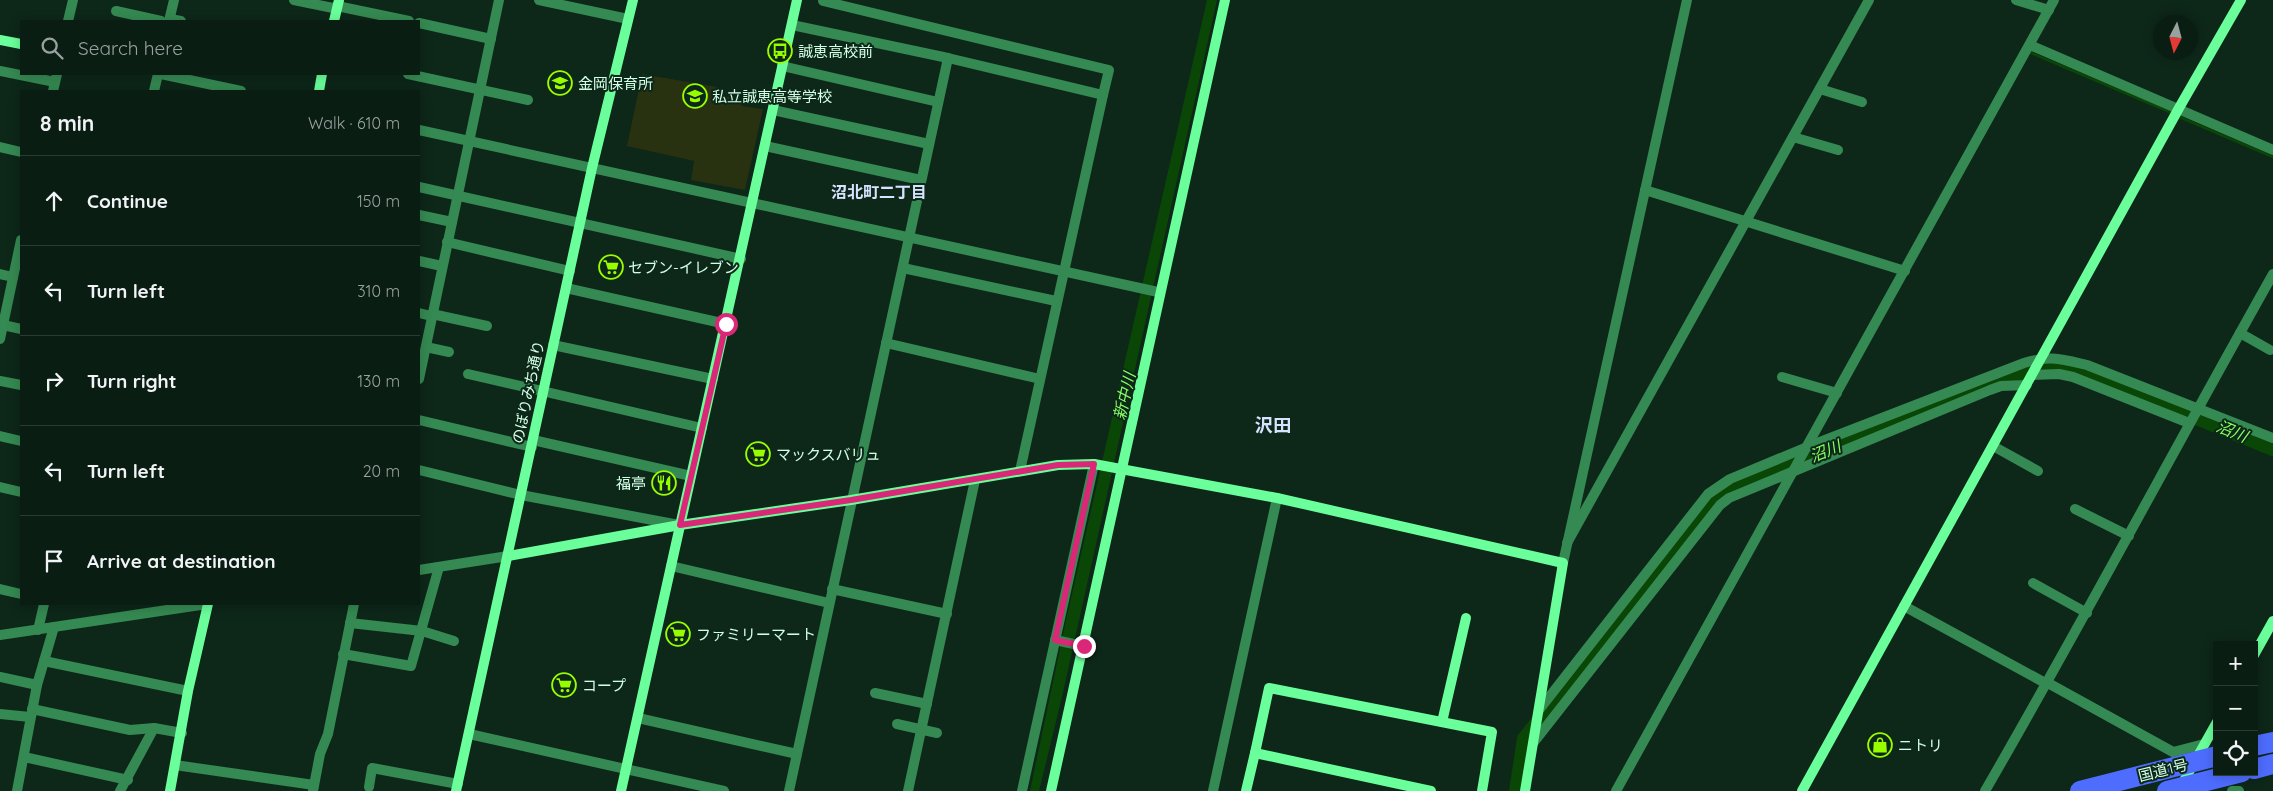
<!DOCTYPE html>
<html lang="en">
<head>
<meta charset="utf-8">
<style>
	:root { --surface:#0a1d13; --page:#13261c; --text:#f1f3f6; --muted:#99a2a0; --line:#2a3b33 }
	body { margin:0; font-family:Quicksand,"Noto Sans JP",sans-serif; background:var(--page); color:var(--text) }
	.controls { position:absolute; right:15px; bottom:15px; display:grid; overflow:hidden; border-radius:0px; box-shadow:0 2px 12px #0003 }
	.controls button { width:45px; height:45px; display:grid; place-items:center; padding:0; border:0; border-bottom:1px solid var(--line); background:var(--surface); color:var(--text); font:25px sans-serif }
	.compass { position:absolute; left:2153px; top:15px; width:45px; height:45px; border-radius:50%; background:var(--surface); box-shadow:0 2px 12px #0003; rotate:186deg }
	.stop { position:absolute; width:15px; height:15px; margin:-11px; border:4px solid #db2777; border-radius:50%; background:#fff }
	.stop.end { background:#db2777; border-color:#fff; box-shadow:0 1px 5px #0008 }
	.list { margin:0; padding:0; list-style:none }
	h2 { display:flex; justify-content:space-between; align-items:center; height:65px; margin:0; padding:0 20px; font-size:21px }
	h2 small { font-size:16px; font-weight:400; color:var(--muted) }
	.list li { display:grid; grid-template-columns:32px 1fr auto; gap:15px; align-items:center; box-sizing:border-box; height:90px; padding:0 20px; border-top:1px solid var(--line) }
	.list b { display:block; font-size:19px; white-space:nowrap }
	.list em { font-size:16px; font-style:normal; color:var(--muted) }
	.icon { flex:none; width:28px; height:28px; fill:none; stroke:currentColor; stroke-width:2; stroke-linecap:round; stroke-linejoin:round }
	.map { position:relative; flex:none; width:2273px; height:791px; overflow:hidden }
	.search { position:absolute; background:var(--surface); box-shadow:0 2px 12px #0003; left:20px; top:20px; width:400px; height:55px; display:flex; align-items:center; gap:12px; box-sizing:border-box; padding:0 18px; border-radius:0px; color:var(--muted); font-size:19px }
	.panel { position:absolute; background:var(--surface); box-shadow:0 2px 12px #0003; left:20px; top:90px; width:400px; height:515px; border-radius:0px }
	.map>svg:first-child { display:block }
</style>
</head>
<body>
<div class="map">
<svg width="2273" height="791" viewBox="0 0 2273 791">
	<rect width="100%" height="100%" fill="#0d2719"/>
	<polygon fill="#283110" points="642,74 717,87 716,94 739,100 742,106 763,109 745,190 691,180 694,161 627,146"/>
	<polygon fill="#0a4706" points="1207,0 1217,0 1062,697 1039,791 1030,791 1065,625"/>
	<g fill="none" stroke-linecap="round" stroke-linejoin="round">
		<g stroke="#0a4706" stroke-width="2.5">
			<polyline points="2029,52 2172,113"/>
			<polyline points="2177,116 2273,157"/>
		</g>
		<polyline stroke="#0a4706" stroke-width="16" points="1517,791 1525,739 1716,500 1732,489 2018,373 2054,366 2086,372 2273,448"/>
		<g stroke="#358952" stroke-width="10">
			<polyline points="294,0 333,8 337,6 409,21"/>
			<polyline points="539,0 628,19"/>
			<polyline points="2016,0 2049,10"/>
			<polyline points="823,1 1109,70 1103,95"/>
			<polyline points="116,11 161,21"/>
			<polyline points="170,19 181,21"/>
			<polyline points="68,21 73,0"/>
			<polyline points="169,21 174,0"/>
			<polyline points="419,23 491,39"/>
			<polyline points="792,25 948,58 1103,95 1020,471"/>
			<polyline points="2030,45 2273,150"/>
			<polyline points="782,66 938,102"/>
			<polyline points="0,71 55,82"/>
			<polyline points="161,74 241,91"/>
			<polyline points="408,74 528,100"/>
			<polyline points="1820,89 1862,102"/>
			<polyline points="53,91 57,74"/>
			<polyline points="154,91 158,74"/>
			<polyline points="773,110 929,144"/>
			<polyline points="419,130 1158,292"/>
			<polyline points="1793,137 1838,150"/>
			<polyline points="765,146 921,180"/>
			<polyline points="0,147 21,152"/>
			<polyline points="419,187 741,259"/>
			<polyline points="1645,190 1905,271"/>
			<polyline points="419,215 452,222"/>
			<polyline points="447,242 570,271"/>
			<polyline points="419,261 442,266"/>
			<polyline points="903,268 1056,301"/>
			<polyline points="0,274 13,277"/>
			<polyline points="566,288 726,324"/>
			<polyline points="419,313 431,316"/>
			<polyline points="432,314 487,326"/>
			<polyline points="3,325 21,329"/>
			<polyline points="2240,333 2270,350"/>
			<polyline points="0,339 21,240"/>
			<polyline points="886,343 1040,379"/>
			<polyline points="553,345 713,379"/>
			<polyline points="426,347 449,352"/>
			<polyline points="468,374 702,428"/>
			<polyline points="2032,375 2059,374 2073,377 2189,423"/>
			<polyline points="1782,377 1837,393"/>
			<polyline points="419,379 499,0"/>
			<polyline points="0,381 21,385"/>
			<polyline points="419,420 532,447"/>
			<polyline points="0,436 21,441"/>
			<polyline points="533,440 691,476"/>
			<polyline points="1993,446 2038,471"/>
			<polyline points="419,470 521,495 679,525"/>
			<polyline points="0,487 21,492"/>
			<polyline points="2075,509 2129,536"/>
			<polyline points="1567,543 1869,0"/>
			<polyline points="1563,563 1687,0"/>
			<polyline points="671,566 829,603"/>
			<polyline points="419,570 508,556"/>
			<polyline points="2033,583 2087,613"/>
			<polyline points="0,589 21,594"/>
			<polyline points="832,589 947,614"/>
			<polyline points="1904,606 2047,684"/>
			<polyline points="350,623 422,631 454,641"/>
			<polyline points="38,630 44,604"/>
			<polyline points="0,635 207,604"/>
			<polyline points="1055,640 1083,646"/>
			<polyline points="343,654 411,666 439,567"/>
			<polyline points="44,661 188,691"/>
			<polyline points="0,677 37,685"/>
			<polyline points="2048,683 2173,752 2204,744"/>
			<polyline points="875,693 927,704"/>
			<polyline points="32,709 130,730 154,728 182,733"/>
			<path d="M1539,710l169,-216 22,-15 77,-32 217,-84c25,-8 37,-4 63,2l186,73"/>
			<polyline points="0,714 30,717"/>
			<polyline points="638,718 797,754"/>
			<polyline points="897,724 937,733"/>
			<polyline points="469,734 724,791"/>
			<polyline points="1534,742 1720,505 1729,498 1990,390 2001,386 2027,385"/>
			<polyline points="24,757 128,780"/>
			<polyline points="175,765 314,785"/>
			<polyline points="369,787 372,768 458,784"/>
			<polyline points="17,791 37,685 54,627"/>
			<polyline points="120,791 154,728"/>
			<polyline points="313,791 320,754 328,734 354,604"/>
			<polyline points="789,791 948,58"/>
			<polyline points="908,791 975,480"/>
			<polyline points="1022,791 1094,464"/>
			<polyline points="1213,791 1277,498"/>
			<polyline points="1616,791 2054,0"/>
			<path d="M1985,791c99,-171 191,-345 288,-517"/>
			<polyline points="2232,791 2239,791"/>
		</g>
		<g stroke="#6aff9b" stroke-width="10">
			<polyline points="334,21 339,0"/>
			<polyline points="0,40 21,44"/>
			<polyline points="319,91 322,74"/>
			<polyline points="508,556 680,525 851,500 1058,465 1094,464 1277,498 1563,563 1525,791"/>
			<polyline points="2254,655 2273,621"/>
			<polyline points="1442,722 1466,618"/>
			<polyline points="1255,753 1269,688 1492,732 1482,791"/>
			<polyline points="2181,786 2217,722"/>
			<polyline points="170,791 188,691 208,604"/>
			<polyline points="456,791 592,168 633,0"/>
			<polyline points="621,791 797,0"/>
			<path d="M1051,791c59,-264 115,-528 174,-791"/>
			<polyline points="1246,791 1255,753 1431,791"/>
			<polyline points="1802,791 2179,108 2241,0"/>
		</g>
		<g stroke="#4e6dff" stroke-width="20">
			<polyline points="2254,746 2273,742"/>
			<polyline points="2254,769 2273,764"/>
			<polyline points="2080,791 2217,756"/>
			<polyline points="2167,791 2242,772"/>
		</g>
	</g>
	<g fill="none" stroke-linecap="round" stroke-linejoin="round">
		<polyline stroke="#db2777" stroke-width="6" points="726,324 680,525 851,500 1058,465 1094,464 1055,640 1084,646"/>
	</g>
	<defs>
		<g id="bus-ring" transform="scale(1.25)"><circle r="9.5" fill="#0d2719" stroke="#97fe00" stroke-width="1.5"/><path d="M-5-6H5V4H4V6H2V4H-2V6H-4V4H-5ZM-3.5-4V0h7V-4ZM-3.5 1.2v1.5H-2V1.2ZM2 1.2v1.5H3.5V1.2Z" fill="#97fe00"/></g>
		<g id="school-ring" transform="scale(1.25)"><circle r="9.5" fill="#0d2719" stroke="#97fe00" stroke-width="1.5"/><path d="M0-5L7-2L0 1L-7-2ZM-4 1L0 2.5L4 1V4Q0 6-4 4Z" fill="#97fe00"/></g>
		<g id="supermarket-ring" transform="scale(1.25)"><circle r="9.5" fill="#0d2719" stroke="#97fe00" stroke-width="1.5"/><path d="M-6-5.5h2.5l.6 2H6L4.5 2H-2.5L-4.4-4H-6ZM-1.5 3.2a1.3 1.3 0 1 0 .1 0ZM3 3.2a1.3 1.3 0 1 0 .1 0Z" fill="#97fe00"/></g>
		<g id="restaurant-ring" transform="scale(1.25)"><circle r="9.5" fill="#0d2719" stroke="#97fe00" stroke-width="1.5"/><path d="M-5-6h1v4h1v-4h1v4h1v-4h1v5L-1.5 .5V6h-2V.5L-5-1ZM5-6V6H3V1.5H1.5Q1.5-4 5-6Z" fill="#97fe00"/></g>
		<g id="shop-ring" transform="scale(1.25)"><circle r="9.5" fill="#0d2719" stroke="#97fe00" stroke-width="1.5"/><path d="M-5-2.5h2.3a2.7 3.5 0 0 1 5.4 0H5L5.5 6h-11ZM-1.5-2.5h3a1.5 2.3 0 0 0-3 0Z" fill="#97fe00"/></g>
	</defs>
	<g fill-rule="evenodd">
		<use href="#bus-ring" x="780" y="51"/>
		<use href="#school-ring" x="560" y="83"/>
		<use href="#school-ring" x="695" y="96"/>
		<use href="#supermarket-ring" x="611" y="267"/>
		<use href="#supermarket-ring" x="758" y="454"/>
		<use href="#restaurant-ring" x="664" y="483"/>
		<use href="#supermarket-ring" x="678" y="634"/>
		<use href="#supermarket-ring" x="564" y="685"/>
		<use href="#shop-ring" x="1880" y="745"/>
	</g>
	<g text-anchor="middle" dominant-baseline="central" stroke-width="4" stroke-linejoin="round" paint-order="stroke">
		<g font-size="15" fill="#d3ffe6" stroke="#0d2719" text-anchor="start">
			<text x="798" y="51">誠恵高校前</text>
			<text x="578" y="83">金岡保育所</text>
			<text x="712" y="96">私立誠恵高等学校</text>
			<text x="628" y="267">セブン-イレブン</text>
			<text x="776" y="454">マックスバリュ</text>
			<text x="646" y="483" text-anchor="end">福亭</text>
			<text x="696" y="634">ファミリーマート</text>
			<text x="582" y="685">コープ</text>
			<text x="1898" y="745">ニトリ</text>
		</g>
		<g font-size="15" fill="#d3ffe6" stroke="#0d2719">
			<text transform="translate(528 392) rotate(-78)">のぼりみち通り</text>
			<text transform="translate(2163 770) rotate(-14)">国道1号</text>
		</g>
		<g font-size="16" font-weight="bold" fill="#d5e3ff" stroke="#0d2719">
			<text x="879" y="192">沼北町二丁目</text>
		</g>
		<g font-size="16" font-style="italic" fill="#86ff61" stroke="#0d2719">
			<text transform="translate(1124 396) rotate(-77)">新中川</text>
			<text transform="translate(2232 431) rotate(22)">沼川</text>
			<text transform="translate(1825 451) rotate(-22)">沼川</text>
		</g>
		<g font-size="18" font-weight="bold" fill="#d5e3ff" stroke="#0d2719">
			<text x="1273" y="425">沢田</text>
		</g>
	</g>
</svg>
<div class="controls">
<button>+</button>
<button>−</button>
<button><svg class="icon" aria-label="locate" viewBox="0 0 24 24"><circle cx="12" cy="12" r="6"/><path d="M12 2v4M12 18v4M2 12h4M18 12h4"/></svg></button>
</div>
<svg class="compass" viewBox="-18 -18 36 36"><path d="M0-13l5 13h-10z" fill="#e53935"/><path d="M0 13l5-13h-10z" fill="#99a2a0"/></svg>
<div class="stop" style="left:726px;top:324px"></div>
<div class="stop end" style="left:1084px;top:646px"></div>
<div class="search"><svg class="icon" aria-label="search" viewBox="0 0 24 24"><circle cx="10" cy="10" r="6"/><path d="M15 15l6 6"/></svg>Search here</div>
<section class="panel">
<h2>8 min<small>Walk · 610 m</small></h2>
<ul class="list">
<li><svg class="icon" aria-label="ahead" viewBox="0 0 24 24"><path d="M12 20V5M6 11l6-6 6 6"/></svg><div><b>Continue</b></div><em>150 m</em></li>
<li><svg class="icon" aria-label="left" viewBox="0 0 24 24"><path d="M17 20v-9H6M10 6l-5 5 5 5"/></svg><div><b>Turn left</b></div><em>310 m</em></li>
<li><svg class="icon" aria-label="right" viewBox="0 0 24 24"><path d="M7 20v-9h11M14 6l5 5-5 5"/></svg><div><b>Turn right</b></div><em>130 m</em></li>
<li><svg class="icon" aria-label="left" viewBox="0 0 24 24"><path d="M17 20v-9H6M10 6l-5 5 5 5"/></svg><div><b>Turn left</b></div><em>20 m</em></li>
<li><svg class="icon" aria-label="arrive" viewBox="0 0 24 24"><path d="M6 21V4h12l-3 4 3 4H6"/></svg><div><b>Arrive at destination</b></div></li>
</ul>
</section>
</div>
</body>
</html>
